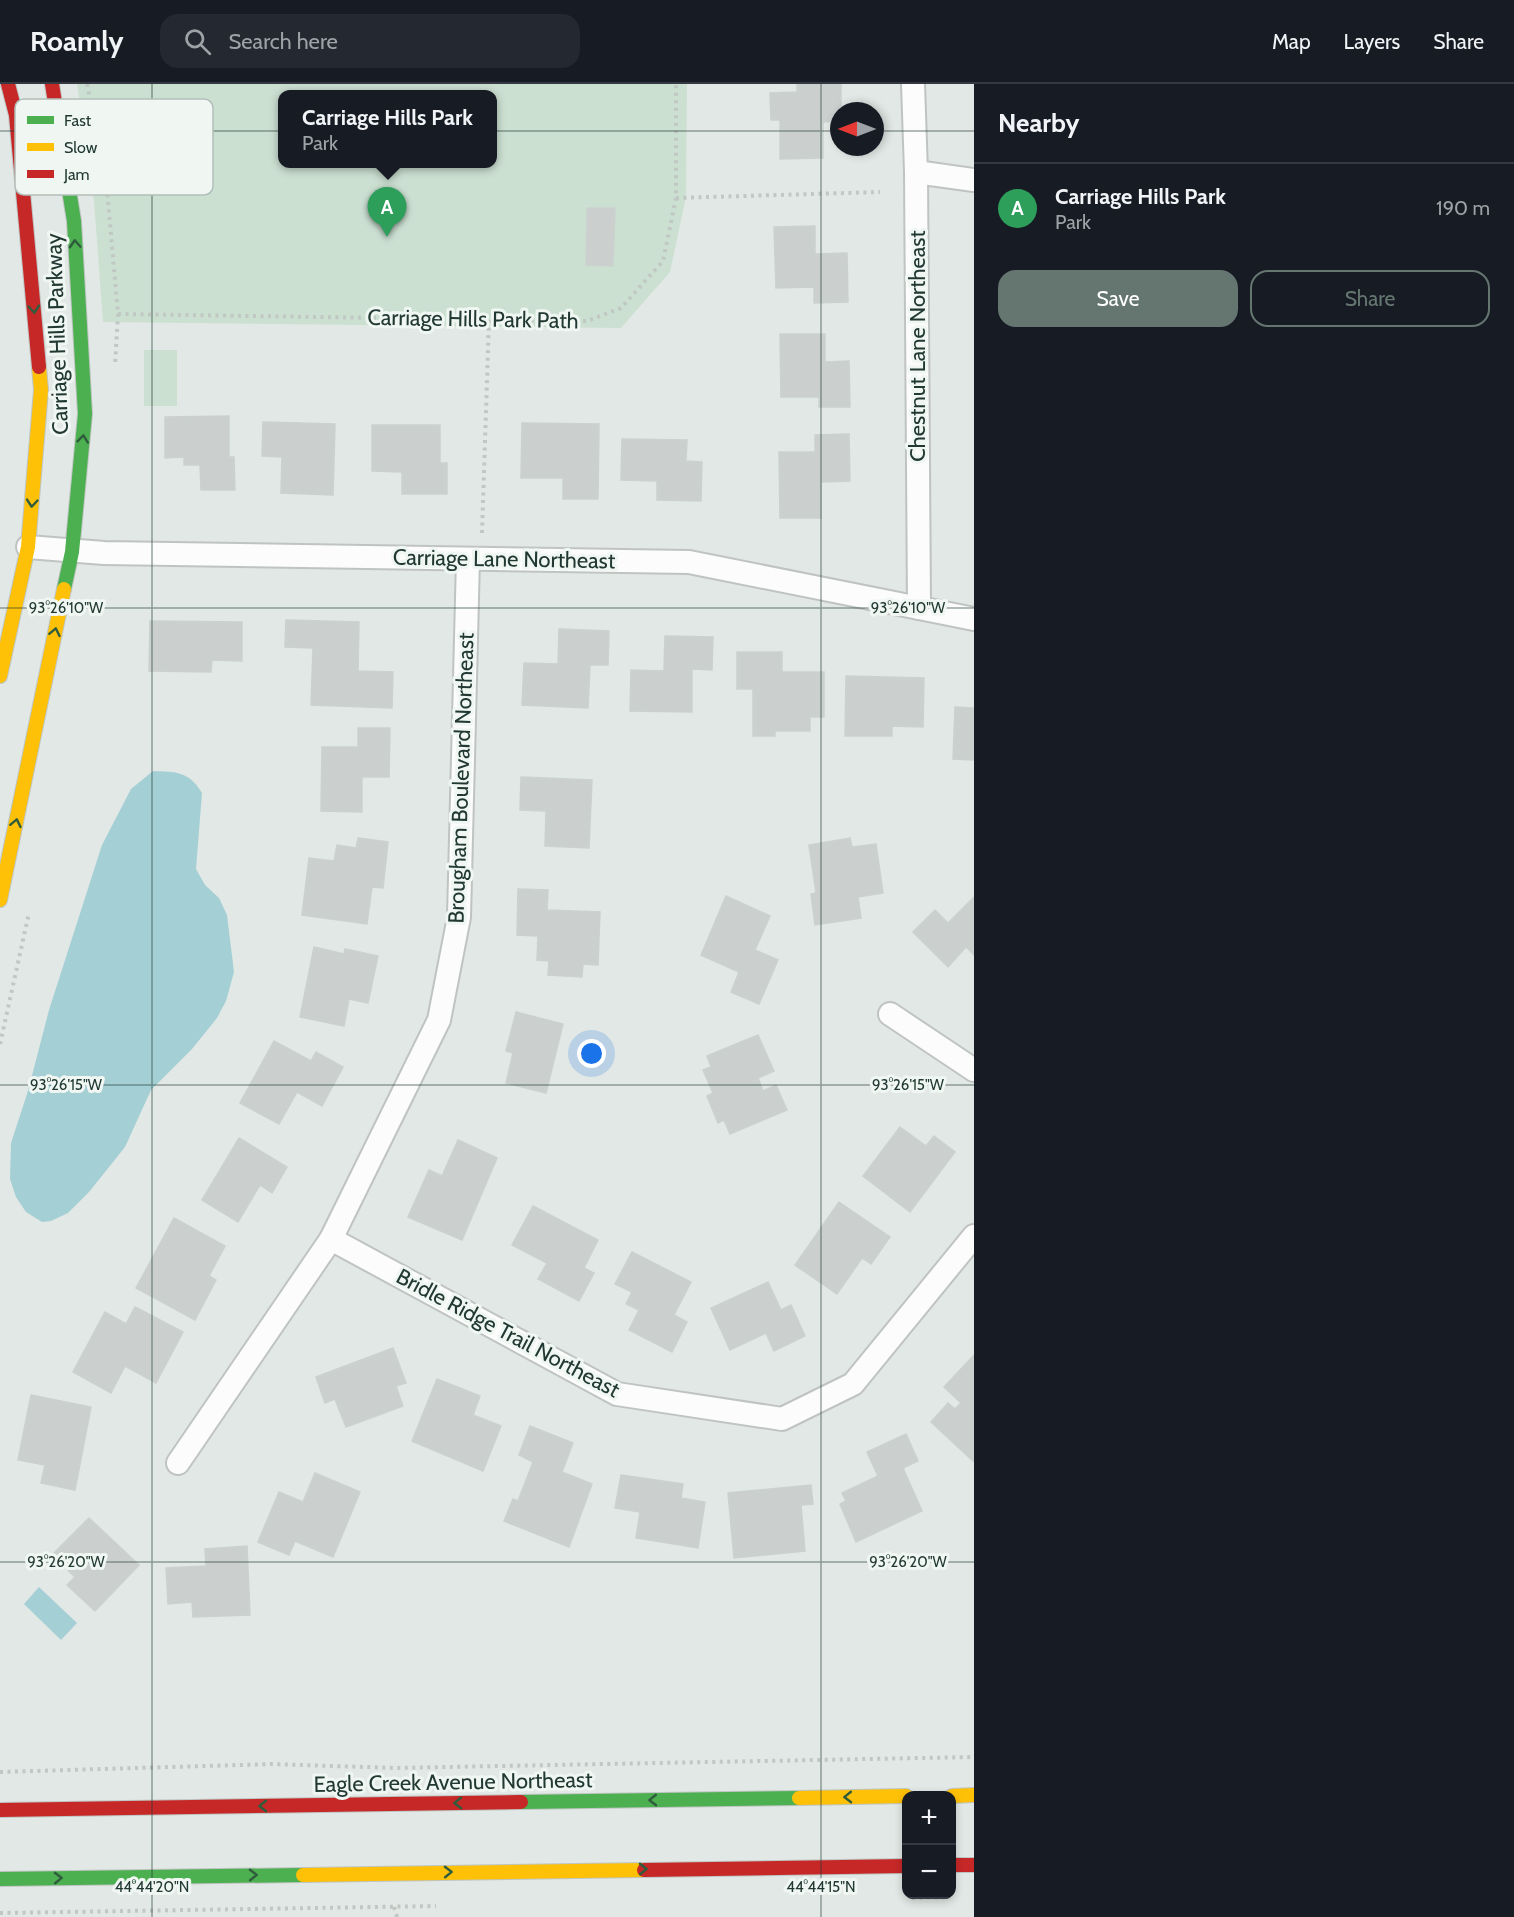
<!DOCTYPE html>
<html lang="en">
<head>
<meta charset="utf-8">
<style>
	:root { --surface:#171b24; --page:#242831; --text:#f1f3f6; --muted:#9ea1a6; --line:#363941; --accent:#657671 }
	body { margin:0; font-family:Cabin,sans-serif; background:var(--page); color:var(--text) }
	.controls { position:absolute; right:18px; bottom:18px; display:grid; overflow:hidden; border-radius:12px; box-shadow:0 3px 9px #0003 }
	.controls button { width:54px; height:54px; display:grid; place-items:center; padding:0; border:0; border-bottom:2px solid var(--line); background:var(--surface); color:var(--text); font:30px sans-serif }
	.compass { position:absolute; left:830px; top:18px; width:54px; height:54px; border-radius:50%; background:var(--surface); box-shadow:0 3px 9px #0003; rotate:270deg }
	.you { position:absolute; left:592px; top:970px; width:21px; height:21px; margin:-15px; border:4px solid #fff; border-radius:50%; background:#1a73e8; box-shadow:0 0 0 9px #1a73e833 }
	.badge { display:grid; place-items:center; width:39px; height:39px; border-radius:50%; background:var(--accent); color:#fff; font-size:20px; font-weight:700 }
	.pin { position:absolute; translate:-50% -50px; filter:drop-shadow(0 2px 3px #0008) }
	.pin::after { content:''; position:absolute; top:32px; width:21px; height:18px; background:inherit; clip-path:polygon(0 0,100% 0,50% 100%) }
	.popup { position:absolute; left:278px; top:6px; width:219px; height:78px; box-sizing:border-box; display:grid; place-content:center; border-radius:12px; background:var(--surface); filter:drop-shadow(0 2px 4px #0005); font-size:20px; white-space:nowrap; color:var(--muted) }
	.popup b { font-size:22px; color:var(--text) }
	.popup::after { content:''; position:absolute; left:50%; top:100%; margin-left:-12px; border:12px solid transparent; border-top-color:var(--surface) }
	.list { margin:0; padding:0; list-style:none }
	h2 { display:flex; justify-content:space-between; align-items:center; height:78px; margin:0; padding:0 24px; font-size:26px }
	h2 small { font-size:20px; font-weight:400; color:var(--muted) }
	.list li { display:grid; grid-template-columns:39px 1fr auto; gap:18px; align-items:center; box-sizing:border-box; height:90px; padding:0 24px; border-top:2px solid var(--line) }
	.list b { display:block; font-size:22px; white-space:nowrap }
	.list p { margin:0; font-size:20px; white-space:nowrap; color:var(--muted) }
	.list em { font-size:20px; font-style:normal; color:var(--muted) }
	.actions { display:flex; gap:12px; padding:18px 24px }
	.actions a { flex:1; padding:14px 0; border:2px solid var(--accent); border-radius:18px; text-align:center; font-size:21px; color:var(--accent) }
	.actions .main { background:var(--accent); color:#fff }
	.icon { flex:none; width:33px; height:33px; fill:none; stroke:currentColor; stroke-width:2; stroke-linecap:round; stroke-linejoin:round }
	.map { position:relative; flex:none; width:974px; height:1833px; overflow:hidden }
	header { display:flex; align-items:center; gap:36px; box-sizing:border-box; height:84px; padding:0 30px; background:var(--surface); border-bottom:2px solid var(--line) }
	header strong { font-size:28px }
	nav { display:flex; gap:33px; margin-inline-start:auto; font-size:21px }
	.search { width:420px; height:54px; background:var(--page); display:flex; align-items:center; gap:15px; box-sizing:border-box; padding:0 21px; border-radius:18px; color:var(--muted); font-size:22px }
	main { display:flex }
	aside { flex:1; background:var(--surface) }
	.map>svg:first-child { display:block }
</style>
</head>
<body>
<header>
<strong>Roamly</strong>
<div class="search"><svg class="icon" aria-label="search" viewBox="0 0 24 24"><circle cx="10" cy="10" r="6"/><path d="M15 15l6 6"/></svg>Search here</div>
<nav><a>Map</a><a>Layers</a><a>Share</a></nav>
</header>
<main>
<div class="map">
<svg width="974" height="1833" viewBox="0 0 974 1833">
	<rect width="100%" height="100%" fill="#e2e8e5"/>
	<g fill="#cce0d2" fill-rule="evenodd">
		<path d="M77,0h610l-1,113 -16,75 -49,56 -518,-6 -9,-121zM282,10h210v70h-210z"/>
		<rect x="144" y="266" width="33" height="56"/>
	</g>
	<g fill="#a4cfd4">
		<path d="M153,687c23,1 36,0 49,22l-6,76 9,16 14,13 8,17 7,57 -8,29 -9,17 -25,31 -41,41 -26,57 -36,45 -21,21 -17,8 -9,1 -16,-10 -10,-15 -6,-18 1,-36 17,-52 21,-81 53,-165 29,-56z"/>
		<polygon points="39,1503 77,1539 61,1556 24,1520"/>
	</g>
	<g fill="#cbd0ce" stroke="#cbd1ce" stroke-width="1.5">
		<polygon points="797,0 841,0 841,27 839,27 839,37 823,38 823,74 780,75 780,36 771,36 770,9 797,8"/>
		<polygon points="587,124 615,124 613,182 586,181"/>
		<polygon points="815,142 815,170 847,169 848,218 814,219 814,203 776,204 774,143"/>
		<polygon points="780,250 825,250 825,278 849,277 850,323 819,323 819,313 781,313"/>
		<polygon points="229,332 229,373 234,373 235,406 201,406 200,381 184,381 184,373 165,374 165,333"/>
		<polygon points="263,338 335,340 333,411 281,409 282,373 262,372"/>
		<polygon points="522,339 599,340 598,415 563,415 563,394 521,394"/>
		<polygon points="372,341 440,341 440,379 447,379 447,410 402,410 402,388 372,387"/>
		<polygon points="849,350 850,397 821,398 821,434 780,434 779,368 815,368 815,351"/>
		<polygon points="622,355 687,356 686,377 702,378 701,417 657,416 657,397 621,396"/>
		<polygon points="286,536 359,538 358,587 393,588 392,624 311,621 313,564 285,563"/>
		<polygon points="150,537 242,538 242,577 212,576 211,588 149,587"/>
		<polygon points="559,545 609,547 608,581 590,581 588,624 522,621 524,579 558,580"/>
		<polygon points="665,552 713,553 712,586 692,585 692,628 630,627 631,586 664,587"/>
		<polygon points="737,568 782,568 782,588 824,588 824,633 810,633 810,647 775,647 775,652 753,652 753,605 737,605"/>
		<polygon points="846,592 924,594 923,643 892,642 892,652 845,652"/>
		<polygon points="955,623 974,624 974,676 953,675"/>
		<polygon points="358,644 390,644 389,693 362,693 362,728 321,727 322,663 358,663"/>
		<polygon points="521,693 592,696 589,764 545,762 546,727 520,726"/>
		<polygon points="358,754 388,758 383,804 372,803 367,840 302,831 309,774 334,777 337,761 356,764"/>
		<polygon points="850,754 852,763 876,760 883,809 858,813 861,834 815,841 811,810 816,809 809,761"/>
		<polygon points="518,805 548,806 547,826 600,828 598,881 583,880 582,893 548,891 549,877 537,876 538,852 517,851"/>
		<polygon points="726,812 770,832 755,866 778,876 759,920 731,908 739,888 701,871"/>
		<polygon points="974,813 974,871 966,863 948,883 913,848 935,826 948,839"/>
		<polygon points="314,863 344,870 345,865 378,872 368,919 349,915 344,942 300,933"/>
		<polygon points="516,928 563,940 546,1009 506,999 513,969 506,967"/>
		<polygon points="758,951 774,987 758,994 763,1007 776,1001 787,1026 730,1050 724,1036 718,1039 707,1012 713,1009 703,986 711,983 707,972"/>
		<polygon points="274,957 311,977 316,968 343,983 322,1022 297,1008 279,1040 240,1019"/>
		<polygon points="900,1043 926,1062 934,1052 955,1068 910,1128 863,1092"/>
		<polygon points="239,1054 287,1083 272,1109 260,1101 238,1138 202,1116"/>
		<polygon points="458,1056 497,1074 462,1156 408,1133 429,1086 442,1092"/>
		<polygon points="839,1118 890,1153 871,1180 862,1174 837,1210 795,1181"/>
		<polygon points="533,1122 598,1156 584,1184 594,1189 579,1217 538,1195 547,1179 512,1161"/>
		<polygon points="174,1134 225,1162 209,1192 216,1196 195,1236 136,1204"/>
		<polygon points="632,1168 691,1198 674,1231 687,1238 672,1268 629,1246 639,1226 626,1220 632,1208 615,1200"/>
		<polygon points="768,1198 781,1226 791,1221 805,1252 774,1267 766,1249 730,1266 711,1224"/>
		<polygon points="135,1223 183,1248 156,1299 125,1282 111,1309 73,1288 105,1228 126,1240"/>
		<polygon points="393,1264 406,1299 396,1302 403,1322 346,1343 335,1315 325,1319 316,1293"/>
		<polygon points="974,1271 974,1375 973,1377 931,1338 948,1319 955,1325 961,1319 944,1303"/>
		<polygon points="437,1295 480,1312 473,1331 501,1342 483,1387 412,1357"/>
		<polygon points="31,1311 91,1323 75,1406 41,1399 45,1381 18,1376"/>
		<polygon points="530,1342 573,1359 562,1388 592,1400 569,1463 504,1437 513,1415 518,1417 533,1378 519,1371"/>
		<polygon points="906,1350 918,1377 903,1384 922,1427 856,1458 840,1420 846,1417 842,1409 878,1392 867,1368"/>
		<polygon points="315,1389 360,1408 333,1473 295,1457 289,1471 258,1458 279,1408 303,1418"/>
		<polygon points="621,1391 683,1400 681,1414 705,1418 698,1464 636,1454 640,1428 615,1424"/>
		<polygon points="811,1401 813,1420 801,1421 805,1467 734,1474 728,1409"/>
		<polygon points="89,1434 139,1481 95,1527 67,1501 75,1493 52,1471"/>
		<polygon points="247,1462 250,1531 193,1533 192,1518 168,1520 166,1484 206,1482 205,1465"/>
	</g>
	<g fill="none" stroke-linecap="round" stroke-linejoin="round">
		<g stroke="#bfc4c2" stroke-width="26">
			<g id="street">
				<polyline points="913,0 916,88 919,524"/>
				<polyline points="916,88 974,96"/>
				<polyline points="28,463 104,469 689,478 974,535"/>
				<polyline points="890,930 974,986"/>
				<polyline points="331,1155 617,1310 782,1335 853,1300 974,1152"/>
				<polyline points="178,1379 331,1155 439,936 459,833 468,475"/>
			</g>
		</g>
		<g stroke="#bfc5c2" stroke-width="16">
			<g id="fast">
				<polyline points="64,75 74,137 85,330 72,468 64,505"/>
				<polyline points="521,1718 799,1714"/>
				<polyline points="0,1795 303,1791"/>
			</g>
		</g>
		<g stroke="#bfc5c2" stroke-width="16">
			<g id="slow">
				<polyline points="0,592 28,463 41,306 39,283"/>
				<polyline points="0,816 64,505"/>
				<polyline points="952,1712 974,1711"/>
				<polyline points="799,1714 906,1712"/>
				<polyline points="303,1791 644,1786"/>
			</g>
		</g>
		<g stroke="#bfc5c2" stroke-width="16">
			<g id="jam">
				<polyline points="8,0 16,31 39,283"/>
				<polyline points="52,0 64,75"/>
				<polyline points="0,1726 521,1718"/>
				<polyline points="952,1781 974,1781"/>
				<polyline points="644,1786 906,1782"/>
			</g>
		</g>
		<g stroke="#c0c8c4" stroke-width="4" stroke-dasharray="3 4.5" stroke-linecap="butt">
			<polyline points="87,0 105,83 118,230 115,281"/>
			<polyline points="676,114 880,108"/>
			<polyline points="118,230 587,237 621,224 663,177 676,114 676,0"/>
			<polyline points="482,449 489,236"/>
			<polyline points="0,960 29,829"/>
			<polyline points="0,1688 273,1680 394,1684 974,1673"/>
			<polyline points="912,1814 949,1813"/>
			<polyline points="394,1823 397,1833"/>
			<polyline points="0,1829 436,1822"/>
		</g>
		<use href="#street" stroke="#fbfcfb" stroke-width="22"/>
		<use href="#fast" stroke="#4caf50" stroke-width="14"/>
		<use href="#slow" stroke="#ffc107" stroke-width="14"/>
		<use href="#jam" stroke="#c62828" stroke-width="14"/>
	</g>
	<defs><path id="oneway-chevron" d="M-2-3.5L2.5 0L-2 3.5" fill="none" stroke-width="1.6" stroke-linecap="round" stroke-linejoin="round" transform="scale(1.5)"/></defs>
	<g stroke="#2f5c3c">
		<use href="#oneway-chevron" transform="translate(75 160) rotate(-93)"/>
		<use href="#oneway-chevron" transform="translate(34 225) rotate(85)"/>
		<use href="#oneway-chevron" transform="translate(83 355) rotate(-84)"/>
		<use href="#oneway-chevron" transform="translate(32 419) rotate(95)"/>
		<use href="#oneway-chevron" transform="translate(55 548) rotate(-78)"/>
		<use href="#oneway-chevron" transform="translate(16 739) rotate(-78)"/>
		<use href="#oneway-chevron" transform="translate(848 1713) rotate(179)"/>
		<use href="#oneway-chevron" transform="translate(653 1716) rotate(179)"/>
		<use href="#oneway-chevron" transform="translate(458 1719) rotate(179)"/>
		<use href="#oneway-chevron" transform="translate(263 1722) rotate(179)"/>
		<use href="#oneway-chevron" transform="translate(643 1785) rotate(-1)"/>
		<use href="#oneway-chevron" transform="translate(448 1788) rotate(-1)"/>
		<use href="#oneway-chevron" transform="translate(253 1791) rotate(-1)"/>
		<use href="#oneway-chevron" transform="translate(58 1794) rotate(-1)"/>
	</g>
	<path fill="none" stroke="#223933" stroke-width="1.5" stroke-opacity="0.45" d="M152,0v1833M821,0v1833M0,47h839M875,47h99M0,524h974M0,1001h974M0,1478h974"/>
	<g text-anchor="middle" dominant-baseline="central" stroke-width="6" stroke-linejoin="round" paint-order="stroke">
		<g font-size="22" fill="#223933" stroke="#f0f7f3">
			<text transform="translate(473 235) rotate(1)">Carriage Hills Park Path</text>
			<text transform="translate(57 250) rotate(-92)">Carriage Hills Parkway</text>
			<text transform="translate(917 262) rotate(-90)">Chestnut Lane Northeast</text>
			<text transform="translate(504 475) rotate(1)">Carriage Lane Northeast</text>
			<text transform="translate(461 694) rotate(-88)">Brougham Boulevard Northeast</text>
			<text transform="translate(508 1249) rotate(28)">Bridle Ridge Trail Northeast</text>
			<text transform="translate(453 1698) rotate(-1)">Eagle Creek Avenue Northeast</text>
		</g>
	</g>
	<rect x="15" y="15" width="198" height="96" rx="9" fill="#f0f7f3" stroke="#b2beb9" stroke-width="1.5"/>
	<rect x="27" y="32" width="27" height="8" fill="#4caf50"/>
	<rect x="27" y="59" width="27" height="8" fill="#ffc107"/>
	<rect x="27" y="86" width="27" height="8" fill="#c62828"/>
	<g font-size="16" fill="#223933">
		<text x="64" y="42">Fast</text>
		<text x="64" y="69">Slow</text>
		<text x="64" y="96">Jam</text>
	</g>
	<g font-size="15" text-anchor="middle" fill="#223933" stroke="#f0f7f3" stroke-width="6" stroke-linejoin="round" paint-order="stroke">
		<text x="908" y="529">93°26'10"W</text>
		<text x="66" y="529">93°26'10"W</text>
		<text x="908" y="1006">93°26'15"W</text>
		<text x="66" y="1006">93°26'15"W</text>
		<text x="66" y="1483">93°26'20"W</text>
		<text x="908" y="1483">93°26'20"W</text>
		<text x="152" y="1808">44°44'20"N</text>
		<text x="821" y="1808">44°44'15"N</text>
	</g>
</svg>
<div class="controls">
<button>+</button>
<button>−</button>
</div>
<svg class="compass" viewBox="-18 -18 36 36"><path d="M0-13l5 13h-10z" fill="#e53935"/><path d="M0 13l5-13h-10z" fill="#9ea1a6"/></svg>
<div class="you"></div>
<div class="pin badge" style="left:387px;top:153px;background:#2e9e5b">A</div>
<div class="popup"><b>Carriage Hills Park</b>Park</div>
</div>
<aside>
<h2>Nearby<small></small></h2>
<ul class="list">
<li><span class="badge" style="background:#2e9e5b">A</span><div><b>Carriage Hills Park</b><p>Park</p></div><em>190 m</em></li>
</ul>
<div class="actions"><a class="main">Save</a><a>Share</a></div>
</aside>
</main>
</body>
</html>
